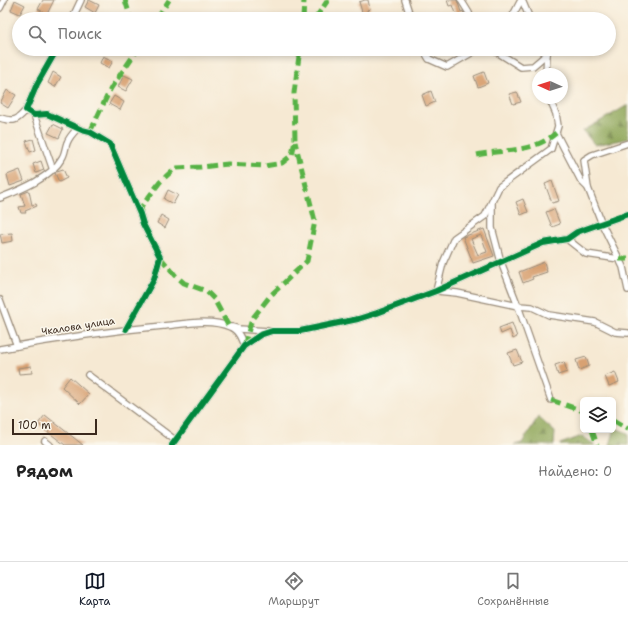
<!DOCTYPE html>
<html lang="ru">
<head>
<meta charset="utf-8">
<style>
	:root { --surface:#fff; --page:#f2f2f2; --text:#222; --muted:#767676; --line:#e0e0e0; --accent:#111827 }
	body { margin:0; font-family:"Shantell Sans",sans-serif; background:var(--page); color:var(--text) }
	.controls { position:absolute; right:12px; bottom:12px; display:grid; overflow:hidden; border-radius:6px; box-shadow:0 2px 6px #0003 }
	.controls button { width:36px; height:36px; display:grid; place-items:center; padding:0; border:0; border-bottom:1px solid var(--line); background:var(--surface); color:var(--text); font:20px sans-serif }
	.compass { position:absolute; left:532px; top:68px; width:36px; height:36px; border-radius:50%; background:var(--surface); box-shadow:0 2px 6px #0003; rotate:273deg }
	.scale { position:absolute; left:12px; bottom:10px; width:85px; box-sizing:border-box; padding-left:4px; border:2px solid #3b2a1e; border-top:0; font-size:11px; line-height:14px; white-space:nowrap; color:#3b2a1e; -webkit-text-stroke:3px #fbf7ec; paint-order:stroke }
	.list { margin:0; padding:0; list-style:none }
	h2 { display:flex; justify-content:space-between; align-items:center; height:52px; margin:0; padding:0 16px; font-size:17px }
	h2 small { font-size:13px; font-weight:400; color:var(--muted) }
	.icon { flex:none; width:22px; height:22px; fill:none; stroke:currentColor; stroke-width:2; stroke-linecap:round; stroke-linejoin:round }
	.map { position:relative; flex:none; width:628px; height:445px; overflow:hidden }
	.search { position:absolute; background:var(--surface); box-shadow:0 2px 6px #0003; left:12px; right:12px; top:12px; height:44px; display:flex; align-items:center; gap:10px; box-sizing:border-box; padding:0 14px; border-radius:22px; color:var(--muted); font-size:15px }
	.sheet { height:116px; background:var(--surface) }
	nav { display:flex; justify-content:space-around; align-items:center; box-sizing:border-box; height:56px; border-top:1px solid var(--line); background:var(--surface); font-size:11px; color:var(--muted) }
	nav a { display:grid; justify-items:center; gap:2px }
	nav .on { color:var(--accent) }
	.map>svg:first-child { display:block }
</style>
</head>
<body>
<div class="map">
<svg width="628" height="445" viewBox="0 0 628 445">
	<defs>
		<pattern id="forest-firs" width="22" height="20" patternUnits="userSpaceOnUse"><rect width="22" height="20" fill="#8ea658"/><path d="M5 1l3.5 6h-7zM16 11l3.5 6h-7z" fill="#758748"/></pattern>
	</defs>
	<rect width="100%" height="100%" fill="#fbf7ec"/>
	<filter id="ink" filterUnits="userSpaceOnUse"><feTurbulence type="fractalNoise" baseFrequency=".025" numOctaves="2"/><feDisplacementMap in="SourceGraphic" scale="8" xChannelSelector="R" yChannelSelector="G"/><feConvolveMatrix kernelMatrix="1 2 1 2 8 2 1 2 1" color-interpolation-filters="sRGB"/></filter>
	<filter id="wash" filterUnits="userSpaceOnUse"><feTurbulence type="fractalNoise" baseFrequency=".012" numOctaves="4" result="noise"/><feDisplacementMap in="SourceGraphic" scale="16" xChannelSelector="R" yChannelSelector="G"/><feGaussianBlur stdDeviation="0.9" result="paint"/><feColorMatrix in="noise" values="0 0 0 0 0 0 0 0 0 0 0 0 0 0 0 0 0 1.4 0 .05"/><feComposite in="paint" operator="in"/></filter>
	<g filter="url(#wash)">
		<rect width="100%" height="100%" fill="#f6e9d3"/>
		<g fill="url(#forest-firs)" stroke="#64683b">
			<polygon points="628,105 628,139 595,145 583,131"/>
			<polygon points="538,417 555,432 554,445 515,445 522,443"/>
			<polygon points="615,428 628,433 628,445 610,445"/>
			<polygon points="582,436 595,445 560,445 560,444"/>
		</g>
		<g id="blocks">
			<g fill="#d8a172" fill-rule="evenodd">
				<polygon points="15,0 25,5 20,14 11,10"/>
				<polygon points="43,0 54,0 47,14 38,9"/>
				<polygon points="89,0 99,5 95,13 85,7"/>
				<polygon points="365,0 368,0 370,9 367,10 368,13 363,15 359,2"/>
				<polygon points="447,0 457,0 461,12 463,11 465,19 458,19 453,5 449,6"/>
				<polygon points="103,56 113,61 109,68 100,63"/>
				<polygon points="53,72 61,77 55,87 48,83"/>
				<polygon points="484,72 488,83 478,87 474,76"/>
				<polygon points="124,75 133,79 126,91 118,87"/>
				<polygon points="7,90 16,95 8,108 0,103"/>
				<polygon points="431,91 435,102 426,106 422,95"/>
				<polygon points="517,92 521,102 513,104 509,94"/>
				<polygon points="114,96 124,102 120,110 109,104"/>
				<polygon points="53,124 63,129 59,138 48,133"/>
				<polygon points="33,139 36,150 30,152 26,141"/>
				<polygon points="41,161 44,170 36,173 33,164"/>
				<polygon points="63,169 67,178 59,182 55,173 57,171"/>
				<polygon points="20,170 24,181 10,186 7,175"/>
				<polygon points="552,181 559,201 552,203 545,184"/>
				<polygon points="168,190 178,195 173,204 164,199"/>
				<polygon points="29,191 32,205 36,204 37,206 25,211 26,213 21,213 19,207 25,206 21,194"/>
				<polygon points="523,199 528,212 521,215 516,202"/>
				<polygon points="554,209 560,224 552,227 546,212"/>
				<polygon points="161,215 169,220 165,228 157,223"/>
				<path d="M484,229l10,27 -21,7 -10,-26zM481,235l6,17 -9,3 -7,-16z"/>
				<polygon points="12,233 13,241 2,243 0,234"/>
				<polygon points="544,262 547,272 532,277 533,279 523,283 519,272"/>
				<polygon points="512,323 517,337 513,339 510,330 501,334 499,328"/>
				<polygon points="517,350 522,362 513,365 508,353"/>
				<polygon points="586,357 589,366 579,370 576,360"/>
				<polygon points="564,362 567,372 558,375 555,365"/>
				<polygon points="31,366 32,373 19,374 18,368"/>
				<polygon points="615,372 619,382 609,386 605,376"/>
				<polygon points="70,377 89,394 80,404 62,387"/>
				<polygon points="45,415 83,445 65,445 38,424"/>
			</g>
		</g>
	</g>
	<g filter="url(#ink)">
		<use href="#blocks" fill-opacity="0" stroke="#988a78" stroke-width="1"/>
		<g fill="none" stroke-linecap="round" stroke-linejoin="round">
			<g stroke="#988a78" stroke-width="8">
				<g id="minor">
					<polyline points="405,0 411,19"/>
					<polyline points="461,0 469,13 471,19"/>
					<polyline points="522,0 530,19"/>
					<polyline points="0,8 4,0"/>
					<polyline points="72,19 81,0"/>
					<polyline points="511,19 521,0"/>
					<polyline points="57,49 37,84 26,110 34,115 47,114 82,130 90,132 110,144 140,214 143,224 160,257 154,279 126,329"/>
					<polyline points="423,49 429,59 447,67 478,49"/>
					<polyline points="492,49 521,67 533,66 547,54"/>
					<polyline points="544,49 547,54 546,74"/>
					<polyline points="34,115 53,170"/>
					<path d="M0,118c14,4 17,3 26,-8"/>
					<polyline points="556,133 581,181 588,188 602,224 623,267 628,290"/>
					<polyline points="588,188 584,160 592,155 628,143"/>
					<path d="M0,198c20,-8 51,-20 62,-40 3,-4 3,-10 5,-15 2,-6 6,-10 11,-15"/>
					<polyline points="492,204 492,228 501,262 518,306 532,307 549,315 595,322 615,332 628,333"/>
					<polyline points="567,239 586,254 619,259"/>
					<polyline points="436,291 443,263 454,238 485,216 499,187 551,149 558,126 556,114 549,98"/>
					<polyline points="437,291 457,293 518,306 551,400"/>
					<polyline points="0,300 17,346"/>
					<polyline points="232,327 239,329 269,331"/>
					<path d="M0,349c54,-10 108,-18 163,-23 20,-2 48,-8 67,1 8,3 11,11 14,19"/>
					<polyline points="88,375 175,440"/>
					<polyline points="45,441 50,445"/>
					<polyline points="172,445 244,346 260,335 272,331 300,331 358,319 377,313 436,291 543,243 567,239 577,232 628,214"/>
				</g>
			</g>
			<use href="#minor" stroke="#fff" stroke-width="5.5"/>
			<g stroke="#57b245" stroke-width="5" stroke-dasharray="10 5" stroke-linecap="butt">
				<polyline points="125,0 131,19"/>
				<polyline points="157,19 169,0"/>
				<polyline points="303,19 304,0"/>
				<polyline points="315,19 328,0"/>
				<polyline points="90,132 111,88 138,49"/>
				<path d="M477,155c27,-6 56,-2 79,-22"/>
				<polyline points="140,214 142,206 160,182 175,168 201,167 228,164 265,166 282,163 292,155 295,141 294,93 300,49"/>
				<polyline points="160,257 176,276 184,283 206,291 214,299 229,327"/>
				<polyline points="619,259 628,259"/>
				<polyline points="244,346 252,319 270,296 307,261 315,221 295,142"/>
				<polyline points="551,400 583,411"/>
				<polyline points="613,420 628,429"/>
				<polyline points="592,430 597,445"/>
			</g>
			<g stroke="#fbf7ec" stroke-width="8">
				<g id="cycleway">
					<polyline points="57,49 37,84 26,110 34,115 47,114 82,130 90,132 110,144 140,214 143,224 160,257 154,279 126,329"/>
					<polyline points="172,445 244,346 260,335 272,331 300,331 358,319 377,313 436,291 543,243 567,239 577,232 628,214"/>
				</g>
			</g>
			<use href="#cycleway" stroke="#00873e" stroke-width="6"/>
		</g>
	</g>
	<g text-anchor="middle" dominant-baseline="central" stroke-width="3" stroke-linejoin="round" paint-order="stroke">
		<g font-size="10" fill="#3b2a1e" stroke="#fbf7ec">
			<text transform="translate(78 326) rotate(-9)">Чкалова улица</text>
		</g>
	</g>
</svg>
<div class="controls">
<button><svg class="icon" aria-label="layers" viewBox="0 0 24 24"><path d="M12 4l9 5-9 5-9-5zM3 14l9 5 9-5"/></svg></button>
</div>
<svg class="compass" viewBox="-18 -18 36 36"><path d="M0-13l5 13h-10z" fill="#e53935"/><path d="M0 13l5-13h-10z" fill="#767676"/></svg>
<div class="scale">100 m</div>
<div class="search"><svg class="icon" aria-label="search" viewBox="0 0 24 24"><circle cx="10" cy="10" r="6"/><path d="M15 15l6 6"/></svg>Поиск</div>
</div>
<section class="sheet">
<h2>Рядом<small>Найдено: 0</small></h2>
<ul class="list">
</ul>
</section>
<nav>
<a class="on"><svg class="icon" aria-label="map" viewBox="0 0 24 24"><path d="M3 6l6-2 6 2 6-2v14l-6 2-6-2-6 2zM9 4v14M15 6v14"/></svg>Карта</a>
<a><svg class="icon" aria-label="directions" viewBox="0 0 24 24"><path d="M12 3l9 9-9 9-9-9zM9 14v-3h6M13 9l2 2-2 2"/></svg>Маршрут</a>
<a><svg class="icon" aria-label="saved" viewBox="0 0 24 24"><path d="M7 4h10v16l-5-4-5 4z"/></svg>Сохранённые</a>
</nav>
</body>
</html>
